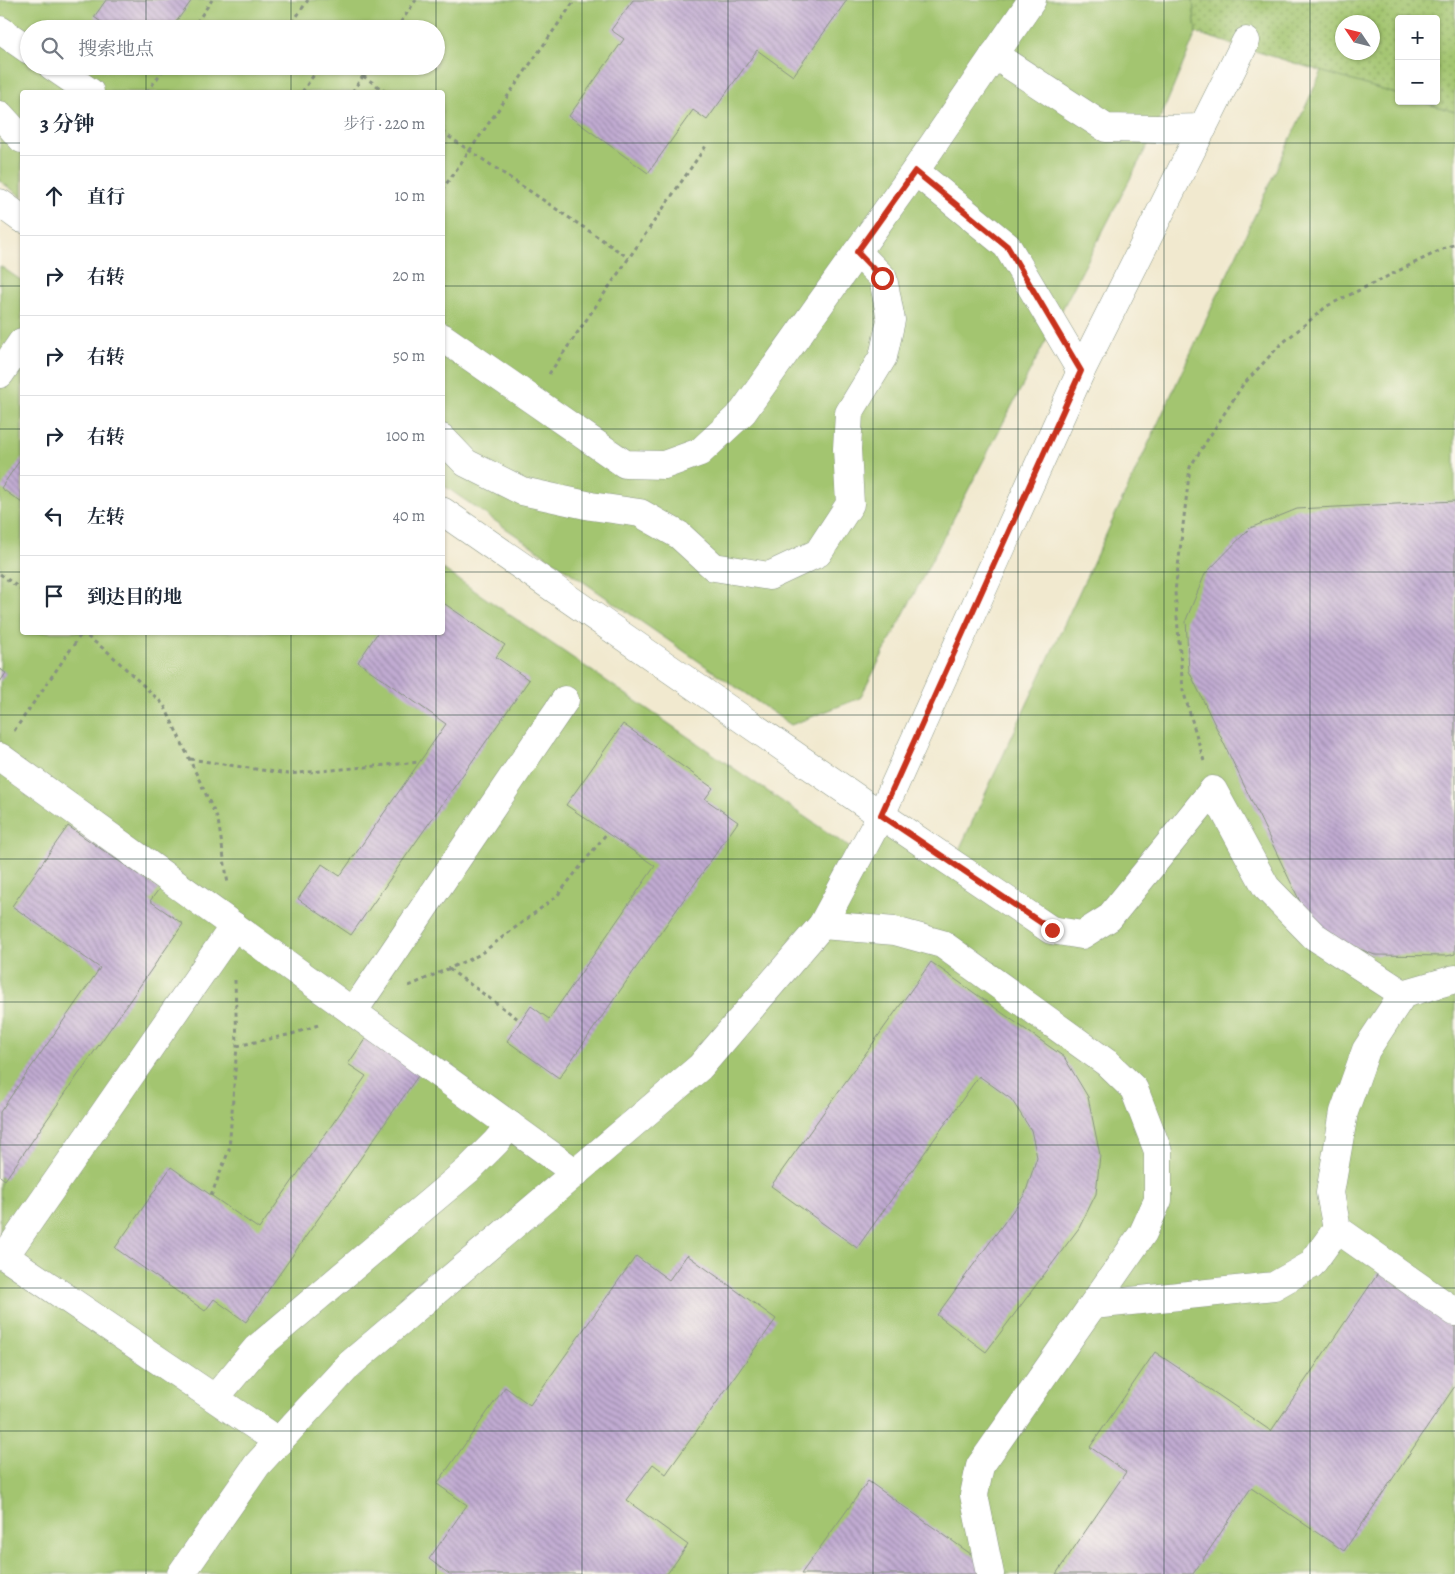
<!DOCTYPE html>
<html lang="zh">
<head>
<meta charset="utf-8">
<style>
	:root { --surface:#fff; --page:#f2f2f3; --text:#1f2937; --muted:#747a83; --line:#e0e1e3 }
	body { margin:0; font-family:Alegreya,"Noto Serif SC",serif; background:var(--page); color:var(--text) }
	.controls { position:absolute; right:15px; top:15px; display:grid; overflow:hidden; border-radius:5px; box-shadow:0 1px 4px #0004 }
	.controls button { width:45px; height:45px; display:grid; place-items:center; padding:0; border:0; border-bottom:1px solid var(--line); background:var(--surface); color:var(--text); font:25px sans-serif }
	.compass { position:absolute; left:1335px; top:15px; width:45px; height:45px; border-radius:50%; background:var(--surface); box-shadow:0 1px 4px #0004; rotate:305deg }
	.stop { position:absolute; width:15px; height:15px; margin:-11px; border:4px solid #c8321e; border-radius:50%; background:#fff }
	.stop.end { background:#c8321e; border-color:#fff; box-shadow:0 1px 5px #0008 }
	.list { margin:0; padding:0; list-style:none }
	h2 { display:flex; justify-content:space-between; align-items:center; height:65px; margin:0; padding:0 20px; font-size:21px }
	h2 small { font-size:16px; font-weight:400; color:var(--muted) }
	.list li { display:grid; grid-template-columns:32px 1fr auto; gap:15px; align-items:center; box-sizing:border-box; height:80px; padding:0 20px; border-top:1px solid var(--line) }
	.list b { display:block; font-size:19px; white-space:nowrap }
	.list em { font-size:16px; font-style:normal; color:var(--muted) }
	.icon { flex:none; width:28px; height:28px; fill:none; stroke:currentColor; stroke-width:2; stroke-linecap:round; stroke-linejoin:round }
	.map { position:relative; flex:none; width:1455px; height:1574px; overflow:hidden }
	.search { position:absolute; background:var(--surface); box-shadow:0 1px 4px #0004; left:20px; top:20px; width:425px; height:55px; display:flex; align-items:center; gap:12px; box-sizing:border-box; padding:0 18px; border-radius:28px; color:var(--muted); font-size:19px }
	.panel { position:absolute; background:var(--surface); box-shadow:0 1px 4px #0004; left:20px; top:90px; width:425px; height:545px; border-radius:5px }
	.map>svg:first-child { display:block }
</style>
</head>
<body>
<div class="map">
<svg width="1455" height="1574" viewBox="0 0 1455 1574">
	<defs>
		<pattern id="park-dots" width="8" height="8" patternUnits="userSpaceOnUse" patternTransform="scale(1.25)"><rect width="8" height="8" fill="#a3c56f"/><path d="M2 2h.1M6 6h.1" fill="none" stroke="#84a15c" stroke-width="1.8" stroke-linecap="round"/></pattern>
		<pattern id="building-back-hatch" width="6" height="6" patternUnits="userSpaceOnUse" patternTransform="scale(1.25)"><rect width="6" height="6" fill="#c1abd2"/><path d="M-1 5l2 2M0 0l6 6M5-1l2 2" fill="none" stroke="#9c8cab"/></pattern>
	</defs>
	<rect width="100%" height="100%" fill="#fbf7ec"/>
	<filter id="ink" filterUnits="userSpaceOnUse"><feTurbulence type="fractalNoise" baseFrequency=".02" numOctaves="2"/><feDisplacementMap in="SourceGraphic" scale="10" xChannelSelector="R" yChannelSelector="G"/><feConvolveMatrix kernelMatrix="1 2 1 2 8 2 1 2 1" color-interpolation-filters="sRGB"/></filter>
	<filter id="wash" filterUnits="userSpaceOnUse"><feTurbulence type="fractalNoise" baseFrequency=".0096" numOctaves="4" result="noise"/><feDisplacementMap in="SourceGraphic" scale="20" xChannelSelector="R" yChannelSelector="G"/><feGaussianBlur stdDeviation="1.12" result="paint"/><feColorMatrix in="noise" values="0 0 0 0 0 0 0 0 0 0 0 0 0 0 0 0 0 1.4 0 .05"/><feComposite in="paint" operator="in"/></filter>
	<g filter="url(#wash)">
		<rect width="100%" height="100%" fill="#f1e9cf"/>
		<g fill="#a3c56f" stroke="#618152" fill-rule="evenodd">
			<path d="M0,0h1193l3,33 -40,96 -296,569 -69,27 -348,-240 -1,-393h-420v105l-22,-16zM29,29h407v37h-407z"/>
			<polygon points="1322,71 1399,95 1399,101 1419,101 1455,112 1455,1574 0,1574 0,266 22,281 22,632 442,632 443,569 859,854 881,815 953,863"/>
		</g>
		<path fill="url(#park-dots)" stroke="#618152" fill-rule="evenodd" d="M1193,0h262v112l-36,-11h17v-82h-37v76l-203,-62zM1342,22h30v30h-30z"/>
		<g id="blocks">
			<g fill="url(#building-back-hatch)">
				<polygon points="106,0 192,0 171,29 111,29 94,17"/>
				<polygon points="633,0 847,0 793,76 757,50 707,120 693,110 648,173 569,116 624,39 611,30"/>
				<polygon points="22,457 22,503 1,488"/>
				<polygon points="1455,501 1455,954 1447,956 1375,955 1331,938 1306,914 1189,671 1186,620 1205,574 1250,528 1297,509"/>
				<polygon points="442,602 505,645 496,657 529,680 351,935 298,899 322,864 340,876 446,724 358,662 378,632 442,632"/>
				<polygon points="0,669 6,673 0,682"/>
				<polygon points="623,724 713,788 705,799 738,822 559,1078 507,1041 531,1006 549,1019 655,866 566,805"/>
				<polygon points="68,826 159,889 150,901 183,924 5,1180 0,1176 0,1112 100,968 12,906"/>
				<polygon points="931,962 1064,1057 1088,1097 1100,1155 1096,1194 1079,1228 986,1352 937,1315 1025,1194 1037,1157 1031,1130 1011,1099 979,1076 857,1248 771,1186"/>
				<polygon points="372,1029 425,1066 246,1322 214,1299 205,1311 115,1248 171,1167 259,1229 366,1076 348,1064"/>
				<polygon points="687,1255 776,1319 666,1474 653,1464 626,1500 688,1545 667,1574 449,1574 429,1559 467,1505 437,1484 505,1387 530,1405 636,1256 669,1280"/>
				<polygon points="1379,1272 1455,1324 1455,1386 1344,1551 1251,1488 1193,1574 1056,1574 1126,1472 1090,1447 1155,1352 1271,1431"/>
				<polygon points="868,1481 985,1564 978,1574 801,1574"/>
			</g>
		</g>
	</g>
	<g filter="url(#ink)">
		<use href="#blocks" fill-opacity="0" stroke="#889382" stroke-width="1"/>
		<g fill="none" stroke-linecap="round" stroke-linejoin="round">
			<g stroke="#889382" stroke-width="29">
				<g id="minor">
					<polyline points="0,30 29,50"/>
					<polyline points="994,55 1106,128 1156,129 1203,128"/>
					<polyline points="52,66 90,92"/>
					<polyline points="0,115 22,139"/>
					<polyline points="915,171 1007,246 1081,371"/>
					<polyline points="0,203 22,219"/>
					<polyline points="442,337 625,464 664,465 700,452 743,412 915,171 1032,0"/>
					<polyline points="0,374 22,342"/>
					<polyline points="442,438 466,463 522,491 591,506 640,513 679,535 714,567 769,576 818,553 850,504 847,449 849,413 883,357 891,320 883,278 857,252"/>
					<polyline points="442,511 881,815 1051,930 1082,935 1109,918 1213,790 1266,887 1314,936 1403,994"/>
					<polyline points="0,757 576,1173"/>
					<polyline points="822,925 895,931 942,944 1107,1063 1134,1089 1158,1151 1158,1200 1143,1233 980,1466 974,1495 990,1574"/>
					<polyline points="1455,979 1403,994 1366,1050 1344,1112 1330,1193 1337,1229 1455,1312"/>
					<polyline points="353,1012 565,700"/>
					<polyline points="0,1253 279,1442"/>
					<polyline points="5,1256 234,926"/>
					<polyline points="1093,1305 1274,1286 1311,1265 1337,1229"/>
					<polyline points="215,1398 256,1349 468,1170 496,1142 510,1125"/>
					<polyline points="181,1574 257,1465 350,1364 700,1067 822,925 881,815 1081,371 1246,41"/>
				</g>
			</g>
			<g stroke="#889382" stroke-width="3" stroke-dasharray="4 4" stroke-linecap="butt">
				<polyline points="192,29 212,0"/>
				<polyline points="288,29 308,0"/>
				<polyline points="396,29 416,0"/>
				<polyline points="363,76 386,92"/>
				<polyline points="147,92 166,66"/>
				<polyline points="302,92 320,66"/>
				<polyline points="352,92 370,66"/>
				<polyline points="442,132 629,258"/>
				<polyline points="442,190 575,0"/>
				<polyline points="549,374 706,146"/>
				<polyline points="0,574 22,590"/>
				<polyline points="81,632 108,652 164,705 218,820 228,884"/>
				<polyline points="14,731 82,633"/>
				<polyline points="190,759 288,774 420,762"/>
				<polyline points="1204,761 1183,690 1175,592 1190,467 1242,386 1279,346 1327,306 1449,246 1455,245"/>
				<polyline points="449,969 521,1021"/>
				<polyline points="409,986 479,955 557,896 607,833"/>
				<polyline points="237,1046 292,1034 318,1025"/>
				<polyline points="211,1196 229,1150 237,1046 235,980"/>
			</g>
			<use href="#minor" stroke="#fff" stroke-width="28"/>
		</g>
	</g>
	<g fill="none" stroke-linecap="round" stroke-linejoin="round" filter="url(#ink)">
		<polyline stroke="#c8321e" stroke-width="6" points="882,278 857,252 915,171 1007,246 1081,371 881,815 1052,930"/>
	</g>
	<path fill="none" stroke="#1f3d34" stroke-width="1" stroke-opacity="0.55" d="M146,0v29M291,0v29M436,0v92M582,0v1574M728,0v1574M873,0v1574M1018,0v1574M1164,0v1574M1310,0v1574M146,66v26M291,66v26M0,143h22M442,143h1013M0,286h22M442,286h1013M0,429h22M442,429h1013M0,572h22M442,572h1013M146,632v942M291,632v942M436,632v942M0,715h1455M0,859h1455M0,1002h1455M0,1145h1455M0,1288h1455M0,1431h1455"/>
</svg>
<div class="controls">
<button>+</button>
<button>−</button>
</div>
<svg class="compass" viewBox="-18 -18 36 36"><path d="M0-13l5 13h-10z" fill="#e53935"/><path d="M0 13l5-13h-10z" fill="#747a83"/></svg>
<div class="stop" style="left:882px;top:278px"></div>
<div class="stop end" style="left:1052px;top:930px"></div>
<div class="search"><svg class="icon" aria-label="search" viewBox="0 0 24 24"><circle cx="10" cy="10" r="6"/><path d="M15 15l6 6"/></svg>搜索地点</div>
<section class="panel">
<h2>3 分钟<small>步行 · 220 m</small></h2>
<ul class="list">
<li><svg class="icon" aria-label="ahead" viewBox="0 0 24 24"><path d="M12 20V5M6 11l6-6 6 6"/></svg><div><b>直行</b></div><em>10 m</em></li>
<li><svg class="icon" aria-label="right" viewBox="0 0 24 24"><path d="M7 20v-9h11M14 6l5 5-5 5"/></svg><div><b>右转</b></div><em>20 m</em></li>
<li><svg class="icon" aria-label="right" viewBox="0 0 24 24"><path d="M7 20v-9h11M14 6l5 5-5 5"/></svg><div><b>右转</b></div><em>50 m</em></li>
<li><svg class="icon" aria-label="right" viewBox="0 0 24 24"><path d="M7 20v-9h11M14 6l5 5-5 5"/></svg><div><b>右转</b></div><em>100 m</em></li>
<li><svg class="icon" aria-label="left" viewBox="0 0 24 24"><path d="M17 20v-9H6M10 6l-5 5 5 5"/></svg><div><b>左转</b></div><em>40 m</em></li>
<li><svg class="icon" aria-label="arrive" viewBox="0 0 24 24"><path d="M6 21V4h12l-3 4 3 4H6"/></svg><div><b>到达目的地</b></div></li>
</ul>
</section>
</div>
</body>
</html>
